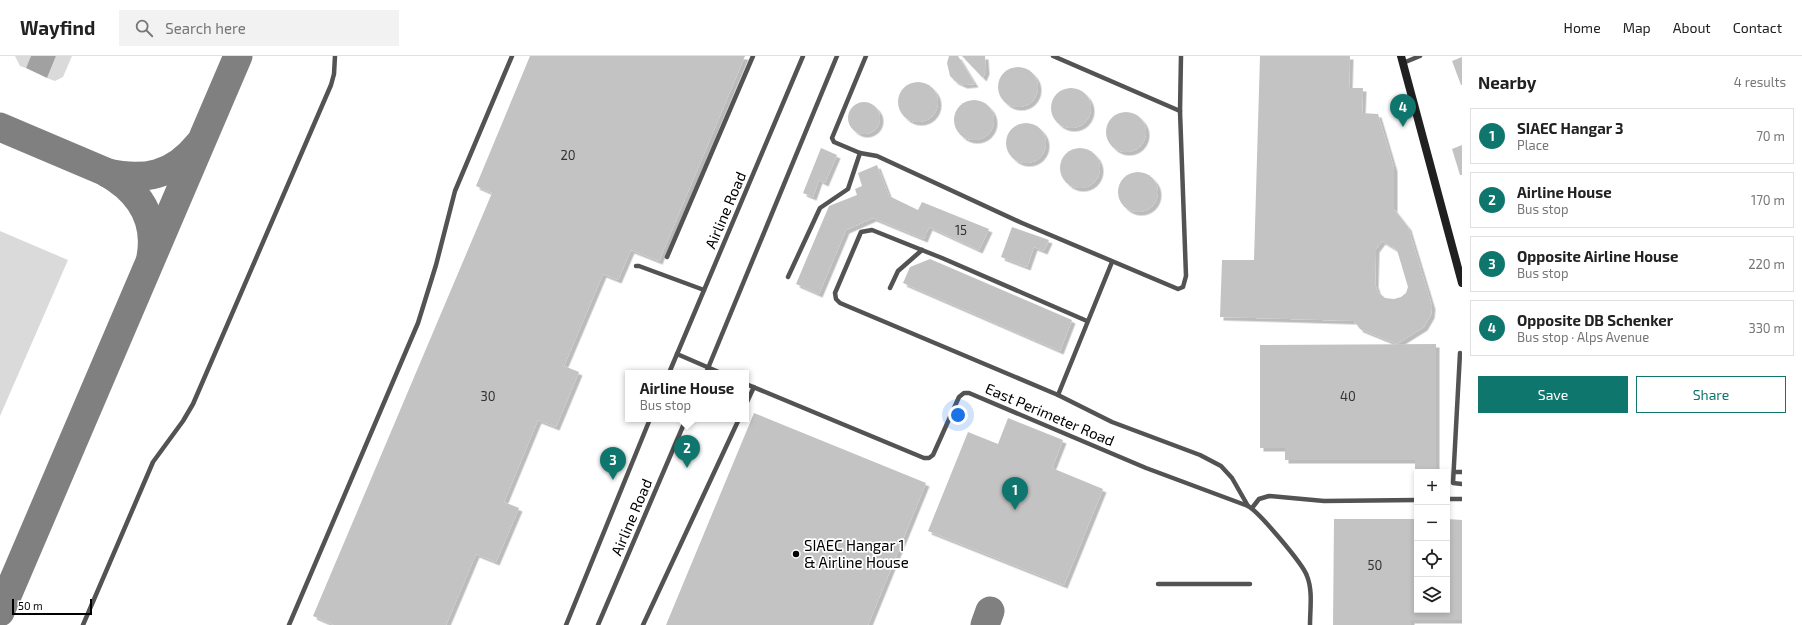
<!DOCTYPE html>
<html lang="en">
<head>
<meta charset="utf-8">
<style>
	:root { --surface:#fff; --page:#f2f2f2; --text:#222; --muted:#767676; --line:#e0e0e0; --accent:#0f766e }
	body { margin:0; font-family:"Exo 2",sans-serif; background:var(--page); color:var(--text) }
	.controls { position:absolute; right:12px; bottom:12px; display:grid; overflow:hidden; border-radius:0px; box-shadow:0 2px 6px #0003 }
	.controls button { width:36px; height:36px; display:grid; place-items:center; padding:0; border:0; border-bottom:1px solid var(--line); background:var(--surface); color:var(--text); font:20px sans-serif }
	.scale { position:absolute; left:12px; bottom:10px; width:80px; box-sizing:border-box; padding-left:4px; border:2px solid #000; border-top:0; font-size:11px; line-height:14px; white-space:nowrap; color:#000; -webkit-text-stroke:3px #fff; paint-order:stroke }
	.you { position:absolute; left:958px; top:359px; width:14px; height:14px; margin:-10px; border:3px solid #fff; border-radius:50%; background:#1a73e8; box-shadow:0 0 0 6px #1a73e833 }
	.badge { display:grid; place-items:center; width:26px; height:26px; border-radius:50%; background:var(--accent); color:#fff; font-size:13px; font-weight:700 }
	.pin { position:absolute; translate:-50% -33px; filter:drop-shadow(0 1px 2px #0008) }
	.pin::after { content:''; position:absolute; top:21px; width:14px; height:12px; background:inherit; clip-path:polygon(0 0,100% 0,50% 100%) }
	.popup { position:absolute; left:625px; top:314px; width:124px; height:52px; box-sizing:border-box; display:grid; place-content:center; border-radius:0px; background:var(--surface); filter:drop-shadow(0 1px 3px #0005); font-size:13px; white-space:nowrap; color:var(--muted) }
	.popup b { font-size:15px; color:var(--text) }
	.popup::after { content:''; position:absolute; left:50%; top:100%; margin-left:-8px; border:8px solid transparent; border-top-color:var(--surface) }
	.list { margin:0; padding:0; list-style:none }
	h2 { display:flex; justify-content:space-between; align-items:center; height:52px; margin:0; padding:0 16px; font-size:17px }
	h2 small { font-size:13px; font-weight:400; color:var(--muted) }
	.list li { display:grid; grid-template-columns:26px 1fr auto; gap:12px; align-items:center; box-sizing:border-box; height:56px; margin:0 8px 8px; padding:0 8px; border:1px solid var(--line); border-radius:0px }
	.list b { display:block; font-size:15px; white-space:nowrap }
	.list p { margin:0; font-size:13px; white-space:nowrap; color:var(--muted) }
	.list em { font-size:13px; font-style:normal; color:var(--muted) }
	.actions { display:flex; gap:8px; padding:12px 16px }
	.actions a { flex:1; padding:9px 0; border:1px solid var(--accent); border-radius:0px; text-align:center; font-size:14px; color:var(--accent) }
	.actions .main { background:var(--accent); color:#fff }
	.icon { flex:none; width:22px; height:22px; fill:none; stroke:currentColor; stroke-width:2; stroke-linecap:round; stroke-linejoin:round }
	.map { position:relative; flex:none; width:1462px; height:569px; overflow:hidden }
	header { display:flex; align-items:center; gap:24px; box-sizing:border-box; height:56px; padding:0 20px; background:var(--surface); border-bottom:1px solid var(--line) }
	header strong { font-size:19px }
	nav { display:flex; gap:22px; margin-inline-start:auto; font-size:14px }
	.search { width:280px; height:36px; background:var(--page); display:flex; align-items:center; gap:10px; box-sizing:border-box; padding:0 14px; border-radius:0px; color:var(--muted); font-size:15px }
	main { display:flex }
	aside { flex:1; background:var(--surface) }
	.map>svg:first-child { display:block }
</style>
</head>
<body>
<header>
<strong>Wayfind</strong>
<div class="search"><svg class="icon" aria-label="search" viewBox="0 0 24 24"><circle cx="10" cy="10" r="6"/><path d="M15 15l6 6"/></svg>Search here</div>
<nav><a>Home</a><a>Map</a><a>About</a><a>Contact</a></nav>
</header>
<main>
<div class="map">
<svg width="1462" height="569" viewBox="0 0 1462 569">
	<defs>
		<filter id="shadow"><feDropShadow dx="3.5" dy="3.5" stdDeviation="0" flood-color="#0004"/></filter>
	</defs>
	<rect width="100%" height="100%" fill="#fff"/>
	<g fill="#dadada">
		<polygon points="15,0 31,0 26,12 20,10"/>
		<polygon points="56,0 72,0 63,21 55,25 47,22"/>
		<polygon points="0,175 68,204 0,360"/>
	</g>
	<polygon fill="#a1a1a1" points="31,0 56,0 47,22 26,12"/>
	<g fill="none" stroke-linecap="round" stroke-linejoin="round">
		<g stroke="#808080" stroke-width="29">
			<path d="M0,71l106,45c32,18 52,46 45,85"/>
			<path d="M107,117c37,8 66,3 91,-28"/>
			<polyline points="0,556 238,0"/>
			<polyline points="985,569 990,555"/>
		</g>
	</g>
	<g fill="#c3c3c3" fill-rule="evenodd" filter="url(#shadow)">
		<polygon points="530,0 745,0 659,205 631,194 618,224 603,218 564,310 579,316 556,371 538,364 504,446 519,452 496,506 476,498 446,569 334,569 313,560 492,137 476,130"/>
		<polygon points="949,0 958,0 975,28 964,29 955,25 950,20 947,7"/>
		<polygon points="962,0 985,0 986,15 983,22"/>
		<path d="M1260,0h90l-1,32h14l-1,25 16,1 16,54v41l14,18 24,79 -1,9 -7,12 -27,17 -37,-15 -6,-8 -134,-4 2,-57h32zM1382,185l15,9 11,37 -2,6 -5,4 -7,2 -9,-1 -7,-6 -3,-8 1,-35z"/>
		<polygon points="1462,1 1462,29 1461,29 1452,5"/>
		<circle cx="1018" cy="31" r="20"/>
		<circle cx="918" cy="46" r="20"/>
		<circle cx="1071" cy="52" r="20"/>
		<circle cx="974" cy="64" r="20"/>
		<circle cx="864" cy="62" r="16"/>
		<circle cx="1126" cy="76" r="20"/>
		<circle cx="1026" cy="87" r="20"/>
		<polygon points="1462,89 1462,119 1460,119 1452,93"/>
		<polygon points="821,92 837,99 825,127 819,124 813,141 803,137"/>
		<circle cx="1080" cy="112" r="20"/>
		<polygon points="877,109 889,140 918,154 922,146 989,173 979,194 929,171 924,183 873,162 846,174 819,238 796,228 829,150 857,139 855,133 862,130 858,117"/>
		<circle cx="1138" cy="136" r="20"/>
		<polygon points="1012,171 1049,184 1044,195 1034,191 1027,211 1001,201"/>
		<polygon points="930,203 1072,264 1060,295 903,227 910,211"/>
		<polygon points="1436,288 1436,416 1415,416 1415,404 1285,404 1285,392 1260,392 1260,289"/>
		<polygon points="754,357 926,427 868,569 666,569"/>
		<polygon points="1008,362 1063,384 1052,412 1103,433 1064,529 928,475 968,376 998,388"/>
		<polygon points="1334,463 1417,463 1417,554 1447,554 1447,463 1462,464 1462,564 1411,564 1411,569 1333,569"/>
	</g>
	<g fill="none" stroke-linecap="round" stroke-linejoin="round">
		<g stroke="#535353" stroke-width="4.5">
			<polyline points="866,0 832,82 834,86 860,97 877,100 1022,167 1178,233 1183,231 1186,220 1180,55 1181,0"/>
			<polyline points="1053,0 1180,55"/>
			<polyline points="1403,7 1420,0"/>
			<polyline points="667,201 753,0"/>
			<polyline points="636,210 639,210 704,234"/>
			<polyline points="788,221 820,152 848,133 860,97"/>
			<polyline points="890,232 898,215 922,194"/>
			<polyline points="1087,265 942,202 872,174 861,176 835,237 836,243 840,247 1058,339 1112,366 1200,399 1221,410 1232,422 1248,450"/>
			<polyline points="1460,297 1453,427 1462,428"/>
			<polyline points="677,298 721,317"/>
			<polyline points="669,317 803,0"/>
			<polyline points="706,317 837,0"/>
			<path d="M746,328l178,74h5l4,-3 26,-58 5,-4h5l177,75 102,38c11,6 55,58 59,70 6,15 3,33 3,49"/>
			<polyline points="1058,339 1112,206"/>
			<polyline points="746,348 754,331"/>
			<polyline points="1454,416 1462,416"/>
			<polyline points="1447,443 1462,443"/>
			<polyline points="1252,452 1259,443 1269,440 1324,445 1417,444"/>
			<polyline points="1158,528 1250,528"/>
			<polyline points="83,569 153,406 183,365 193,348 331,29 334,18 335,0"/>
			<polyline points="289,569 418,267 436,209 455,135 512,0"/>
			<polyline points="566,569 650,363"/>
			<polyline points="598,569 686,363"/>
			<polyline points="643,569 739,363"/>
		</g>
		<polyline stroke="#202020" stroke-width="8" points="1401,0 1462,227"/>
	</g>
	<circle fill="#000" stroke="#fff" stroke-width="1.5" cx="796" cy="498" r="4"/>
	<g text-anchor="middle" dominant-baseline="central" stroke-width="3.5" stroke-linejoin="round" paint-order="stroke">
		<g font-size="13" fill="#313131">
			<text x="568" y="99">20</text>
			<text x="961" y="174">15</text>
			<text x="488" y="340">30</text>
			<text x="1348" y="340">40</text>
			<text x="1375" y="509">50</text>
		</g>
		<g font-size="15" fill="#000" stroke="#fff">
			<text transform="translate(725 154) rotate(-67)">Airline Road</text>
			<text transform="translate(1050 358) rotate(23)">East Perimeter Road</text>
			<text transform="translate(631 461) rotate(-67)">Airline Road</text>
		</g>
		<g font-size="15" fill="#000" stroke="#fff" text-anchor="start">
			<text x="804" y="489">SIAEC Hangar 1<tspan x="804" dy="17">&amp; Airline House</tspan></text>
		</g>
	</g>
</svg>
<div class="controls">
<button>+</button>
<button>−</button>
<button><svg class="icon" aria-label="locate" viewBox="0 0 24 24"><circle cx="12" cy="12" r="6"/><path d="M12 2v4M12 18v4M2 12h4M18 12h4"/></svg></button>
<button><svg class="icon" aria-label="layers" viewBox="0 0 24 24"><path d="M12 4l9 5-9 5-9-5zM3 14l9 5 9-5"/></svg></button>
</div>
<div class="scale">50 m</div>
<div class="you"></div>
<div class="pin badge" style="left:1015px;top:454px">1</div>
<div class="pin badge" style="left:687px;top:412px">2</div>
<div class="popup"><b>Airline House</b>Bus stop</div>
<div class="pin badge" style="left:613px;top:424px">3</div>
<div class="pin badge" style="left:1403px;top:71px">4</div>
</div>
<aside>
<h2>Nearby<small>4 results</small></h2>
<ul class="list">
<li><span class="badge">1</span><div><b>SIAEC Hangar 3</b><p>Place</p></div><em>70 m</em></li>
<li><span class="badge">2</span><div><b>Airline House</b><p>Bus stop</p></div><em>170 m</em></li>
<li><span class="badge">3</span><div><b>Opposite Airline House</b><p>Bus stop</p></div><em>220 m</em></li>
<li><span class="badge">4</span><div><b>Opposite DB Schenker</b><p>Bus stop · Alps Avenue</p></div><em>330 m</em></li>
</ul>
<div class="actions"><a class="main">Save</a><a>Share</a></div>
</aside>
</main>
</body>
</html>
